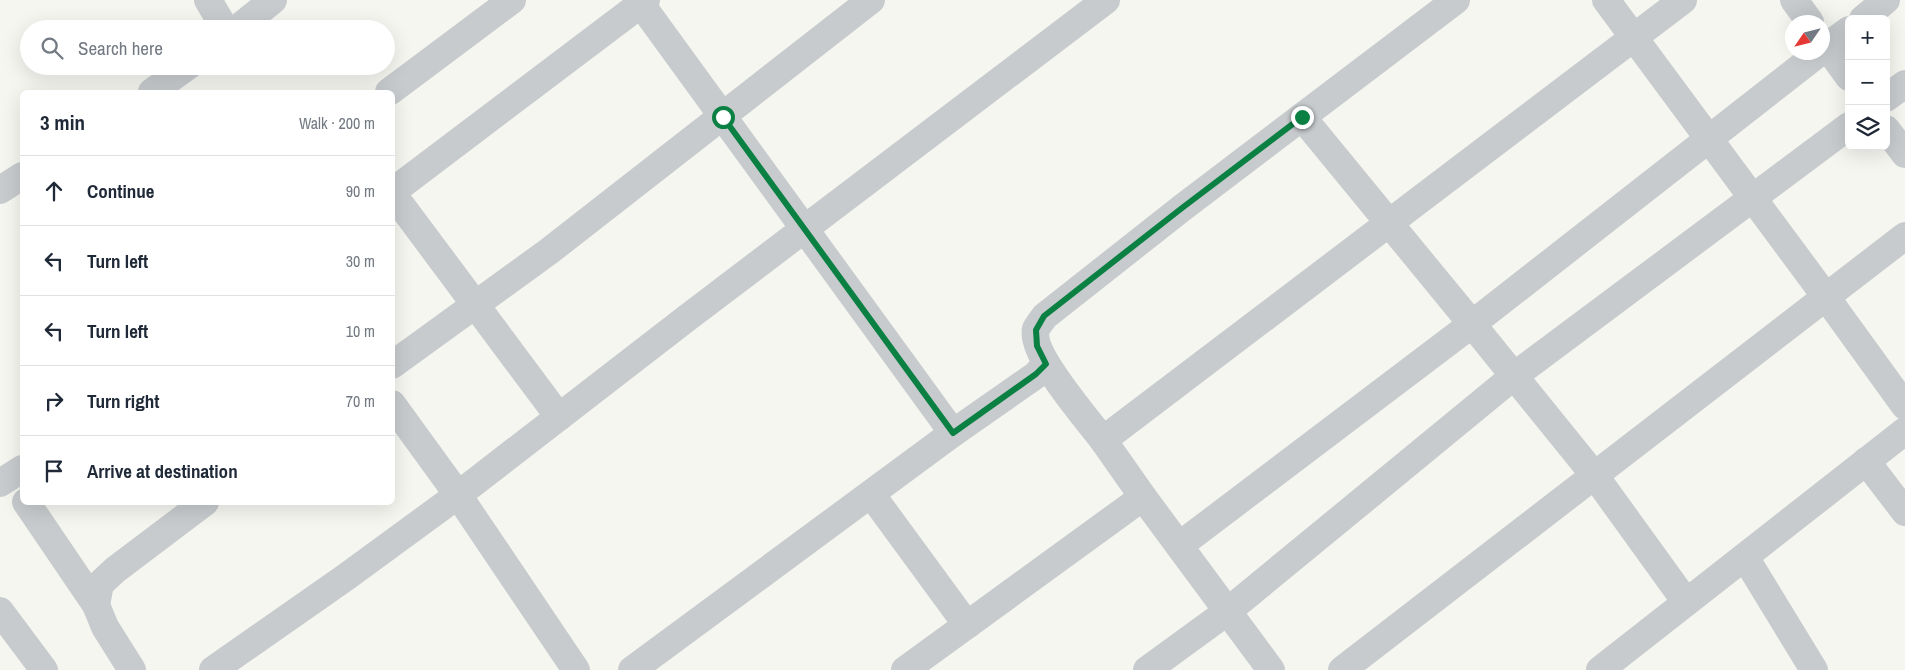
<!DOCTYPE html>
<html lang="en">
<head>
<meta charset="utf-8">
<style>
	:root { --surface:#fff; --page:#f6f6f7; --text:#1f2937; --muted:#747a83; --line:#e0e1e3 }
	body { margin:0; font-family:"Archivo Narrow",sans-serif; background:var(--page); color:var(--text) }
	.controls { position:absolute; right:15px; top:15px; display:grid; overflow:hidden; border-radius:8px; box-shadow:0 5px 20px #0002 }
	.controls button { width:45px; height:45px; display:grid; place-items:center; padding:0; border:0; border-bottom:1px solid var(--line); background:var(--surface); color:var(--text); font:25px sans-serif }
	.compass { position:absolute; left:1785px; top:15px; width:45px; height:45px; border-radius:50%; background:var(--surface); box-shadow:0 5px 20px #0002; rotate:235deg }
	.stop { position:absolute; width:15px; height:15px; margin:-11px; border:4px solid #0b8043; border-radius:50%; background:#fff }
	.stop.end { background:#0b8043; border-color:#fff; box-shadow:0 1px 5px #0008 }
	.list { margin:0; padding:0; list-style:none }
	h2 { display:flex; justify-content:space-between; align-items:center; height:65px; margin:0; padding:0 20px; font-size:21px }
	h2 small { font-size:16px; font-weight:400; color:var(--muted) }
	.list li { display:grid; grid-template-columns:32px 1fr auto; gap:15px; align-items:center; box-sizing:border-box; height:70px; padding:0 20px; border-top:1px solid var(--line) }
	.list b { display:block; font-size:19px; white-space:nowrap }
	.list em { font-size:16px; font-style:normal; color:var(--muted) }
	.icon { flex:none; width:28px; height:28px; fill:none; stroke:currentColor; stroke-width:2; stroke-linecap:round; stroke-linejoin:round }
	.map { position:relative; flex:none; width:1905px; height:670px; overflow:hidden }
	.search { position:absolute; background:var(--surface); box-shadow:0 5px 20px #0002; left:20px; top:20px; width:375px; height:55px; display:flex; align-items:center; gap:12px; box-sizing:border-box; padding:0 18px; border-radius:28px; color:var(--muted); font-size:19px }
	.panel { position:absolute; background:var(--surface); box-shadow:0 5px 20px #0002; left:20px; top:90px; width:375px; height:415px; border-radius:8px }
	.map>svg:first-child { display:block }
</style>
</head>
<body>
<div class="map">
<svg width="1905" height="670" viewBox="0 0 1905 670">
	<rect width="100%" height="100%" fill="#f6f6f1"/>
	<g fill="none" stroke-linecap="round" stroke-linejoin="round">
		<g stroke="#c8cbce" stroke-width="28">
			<polyline points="208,0 225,29"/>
			<polyline points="638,0 953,433"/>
			<polyline points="1606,0 1826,297 1905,406"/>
			<polyline points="1794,0 1810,22"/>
			<polyline points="1863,19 1886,0"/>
			<polyline points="237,29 273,0"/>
			<polyline points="1822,40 1849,77"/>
			<polyline points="1822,50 1849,30"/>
			<polyline points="152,92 188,66"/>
			<polyline points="389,92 512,0"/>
			<polyline points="1886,98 1905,84"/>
			<polyline points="1302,117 1472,324 1820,52"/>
			<polyline points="1886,129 1905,154"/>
			<polyline points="0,190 22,176"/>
			<polyline points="392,192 646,0"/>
			<polyline points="392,193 559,417"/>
			<polyline points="392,365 548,252 871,0"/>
			<polyline points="392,404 458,495 576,670"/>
			<path d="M1103,440c-15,-20 -74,-87 -67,-111 2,-4 6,-9 9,-13l137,-108 274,-208"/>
			<polyline points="1866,461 1905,512"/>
			<polyline points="0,483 22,469"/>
			<polyline points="871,494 967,625"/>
			<polyline points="26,502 96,605"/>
			<polyline points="1180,545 1472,324 1595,476 1686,602"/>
			<polyline points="1745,557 1814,670"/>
			<polyline points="0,611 44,670"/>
			<polyline points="132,670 105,627 96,605 100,584 115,570 205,502"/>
			<polyline points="213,670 346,577 458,495 687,318 1106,0"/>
			<polyline points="632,670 953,433 1036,375 1046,364"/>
			<polyline points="905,670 1143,497"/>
			<polyline points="1147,670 1228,611 1514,376 1849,126"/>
			<polyline points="1271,670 1143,497 1103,440 1683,0"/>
			<polyline points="1342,670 1905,236"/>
			<polyline points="1600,670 1905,431"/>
		</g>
	</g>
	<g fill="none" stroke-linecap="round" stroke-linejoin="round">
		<polyline stroke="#0b8043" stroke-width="6" points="723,117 953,433 1036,374 1046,364 1037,346 1036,330 1044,316 1182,208 1302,117"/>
	</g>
</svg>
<div class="controls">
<button>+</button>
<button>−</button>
<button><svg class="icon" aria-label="layers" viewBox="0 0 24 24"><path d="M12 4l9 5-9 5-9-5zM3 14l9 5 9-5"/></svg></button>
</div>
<svg class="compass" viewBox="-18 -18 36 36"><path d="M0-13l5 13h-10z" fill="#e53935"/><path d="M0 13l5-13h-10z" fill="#747a83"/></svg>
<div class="stop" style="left:723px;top:117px"></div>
<div class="stop end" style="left:1302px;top:117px"></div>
<div class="search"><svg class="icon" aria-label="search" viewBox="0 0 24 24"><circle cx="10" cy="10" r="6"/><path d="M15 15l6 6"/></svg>Search here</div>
<section class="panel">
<h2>3 min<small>Walk · 200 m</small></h2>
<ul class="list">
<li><svg class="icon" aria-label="ahead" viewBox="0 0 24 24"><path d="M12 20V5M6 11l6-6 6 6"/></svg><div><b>Continue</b></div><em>90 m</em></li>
<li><svg class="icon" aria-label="left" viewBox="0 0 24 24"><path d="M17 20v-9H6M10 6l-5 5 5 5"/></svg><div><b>Turn left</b></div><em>30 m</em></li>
<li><svg class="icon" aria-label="left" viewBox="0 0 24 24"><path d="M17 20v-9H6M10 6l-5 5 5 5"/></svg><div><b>Turn left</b></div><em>10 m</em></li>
<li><svg class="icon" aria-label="right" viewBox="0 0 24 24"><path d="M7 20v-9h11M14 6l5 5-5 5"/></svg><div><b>Turn right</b></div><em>70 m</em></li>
<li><svg class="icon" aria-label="arrive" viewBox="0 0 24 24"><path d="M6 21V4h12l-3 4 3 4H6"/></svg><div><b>Arrive at destination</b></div></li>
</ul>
</section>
</div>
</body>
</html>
